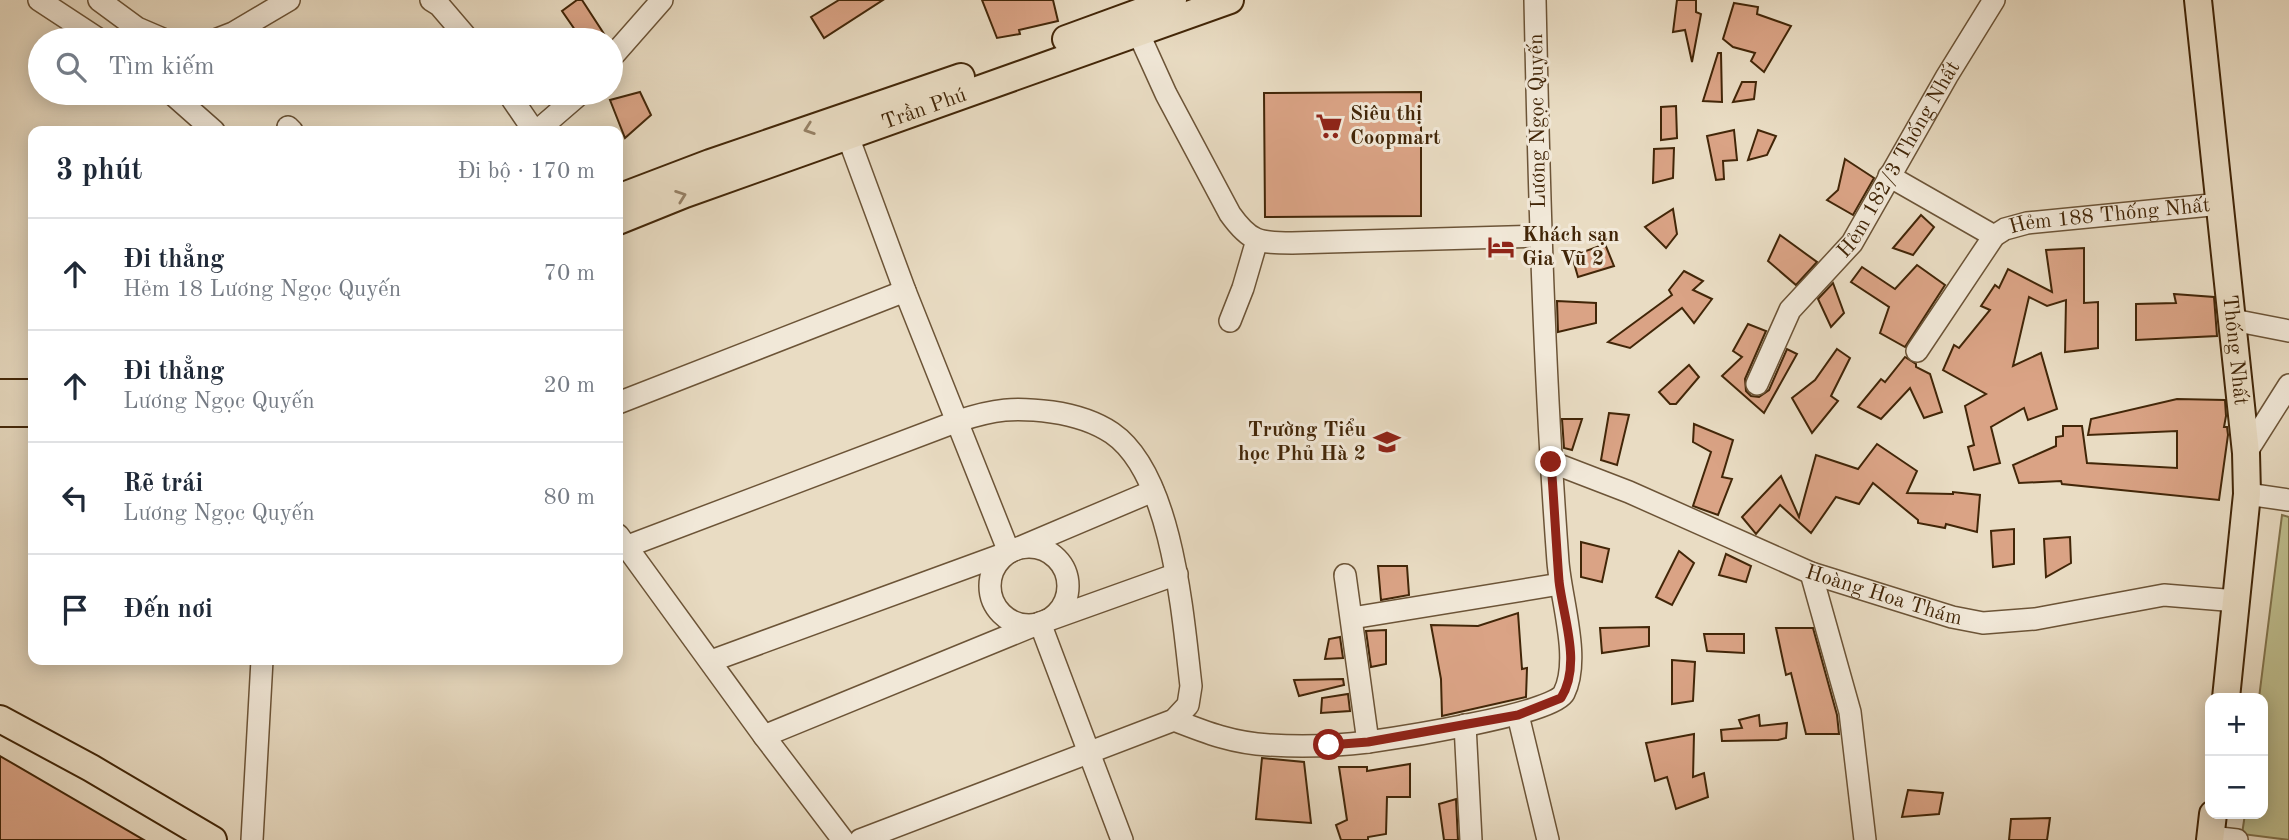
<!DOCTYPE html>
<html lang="vi">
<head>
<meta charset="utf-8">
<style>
	:root { --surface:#fff; --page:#f6f6f7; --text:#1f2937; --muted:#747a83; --line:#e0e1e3 }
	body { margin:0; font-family:"Old Standard TT",serif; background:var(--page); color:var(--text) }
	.controls { position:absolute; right:21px; bottom:21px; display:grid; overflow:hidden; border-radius:14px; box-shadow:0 4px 18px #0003 }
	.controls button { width:63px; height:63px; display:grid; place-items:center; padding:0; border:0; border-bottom:2px solid var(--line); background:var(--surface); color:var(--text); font:35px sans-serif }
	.stop { position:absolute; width:21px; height:21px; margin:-16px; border:5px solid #8f2418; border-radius:50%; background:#fff }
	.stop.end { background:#8f2418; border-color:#fff; box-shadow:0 2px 7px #0008 }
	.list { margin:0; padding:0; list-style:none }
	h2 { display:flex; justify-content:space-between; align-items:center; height:91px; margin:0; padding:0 28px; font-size:30px }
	h2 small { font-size:23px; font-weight:400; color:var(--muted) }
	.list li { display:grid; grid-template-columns:46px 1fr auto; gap:21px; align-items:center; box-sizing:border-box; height:112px; padding:0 28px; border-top:2px solid var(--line) }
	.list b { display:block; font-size:26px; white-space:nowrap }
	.list p { margin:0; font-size:23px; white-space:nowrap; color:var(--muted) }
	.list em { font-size:23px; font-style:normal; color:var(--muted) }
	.icon { flex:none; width:38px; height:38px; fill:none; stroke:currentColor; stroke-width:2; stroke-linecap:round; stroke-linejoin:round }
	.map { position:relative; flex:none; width:2289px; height:840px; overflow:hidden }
	.search { position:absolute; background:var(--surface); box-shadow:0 4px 18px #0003; left:28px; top:28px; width:595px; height:77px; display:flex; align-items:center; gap:18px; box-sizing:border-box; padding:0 24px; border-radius:38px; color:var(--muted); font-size:26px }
	.panel { position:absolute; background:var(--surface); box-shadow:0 4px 18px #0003; left:28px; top:126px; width:595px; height:539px; border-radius:14px }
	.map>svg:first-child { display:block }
</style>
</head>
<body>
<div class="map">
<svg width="2289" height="840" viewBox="0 0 2289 840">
	<rect width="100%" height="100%" fill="#e9dcc3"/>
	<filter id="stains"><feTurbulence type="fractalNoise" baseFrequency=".00286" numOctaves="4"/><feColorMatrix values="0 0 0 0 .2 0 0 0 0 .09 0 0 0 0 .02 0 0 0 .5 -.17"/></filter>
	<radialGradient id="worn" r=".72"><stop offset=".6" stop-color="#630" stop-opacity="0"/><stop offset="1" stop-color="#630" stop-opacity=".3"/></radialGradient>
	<polygon fill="#bebe8e" stroke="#80724b" stroke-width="2" points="2282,515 2289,517 2289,840 2242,834 2245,814 2263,814 2263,698 2259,698"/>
	<g fill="#daa385" stroke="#422608" stroke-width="2">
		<polygon points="577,0 582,0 608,40 582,40 562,11"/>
		<polygon points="839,0 883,0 824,38 811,17"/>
		<polygon points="982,0 1053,0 1058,21 1019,30 1020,34 997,38"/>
		<polygon points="1677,0 1696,0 1696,12 1701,14 1692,62 1685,30 1673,32"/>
		<polygon points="1734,3 1758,7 1757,14 1791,26 1764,72 1751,61 1755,53 1733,47 1723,39"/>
		<polygon points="1718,53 1721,53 1722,102 1703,101"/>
		<polygon points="1742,82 1756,82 1754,99 1733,102"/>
		<polygon points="640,92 651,115 625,138 610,100"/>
		<polygon points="1421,92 1421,216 1265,217 1264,93"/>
		<polygon points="1676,106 1677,138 1661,140 1661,107"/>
		<polygon points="1734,130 1737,160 1723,161 1724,179 1716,180 1707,136"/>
		<polygon points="1758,130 1776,136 1767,155 1748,160"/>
		<polygon points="1674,148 1673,178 1653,183 1654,149"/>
		<polygon points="1845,159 1874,178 1853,215 1827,200 1838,190"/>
		<polygon points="1673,209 1677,234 1666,248 1645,227"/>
		<polygon points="1921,215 1934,227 1913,255 1893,248"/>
		<polygon points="1780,235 1817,262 1796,285 1768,261"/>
		<polygon points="1605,244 1614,266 1578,277 1572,256"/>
		<polygon points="2084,248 2084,303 2098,302 2098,348 2065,352 2066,300 2047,306 2029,297 2013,366 2041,353 2057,409 2028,420 2024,408 1991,427 2000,463 1974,470 1968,447 1974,445 1965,406 1986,394 1943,370 1954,345 1959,348 1990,310 1981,306 1995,285 1999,288 2008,269 2052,292 2046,250"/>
		<polygon points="1917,265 1945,285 1905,347 1880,333 1889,307 1851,282 1862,267 1895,289"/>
		<polygon points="1684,271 1703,281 1693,290 1712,299 1694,323 1682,308 1630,348 1608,342 1672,295 1669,290"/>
		<polygon points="1833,283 1844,313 1831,327 1818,299"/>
		<polygon points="2174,294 2214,297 2217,336 2136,340 2136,304 2176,303"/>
		<polygon points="1557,301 1596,303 1596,323 1558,332"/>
		<polygon points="1748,324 1766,331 1745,379 1746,391 1751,396 1759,397 1769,390 1787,349 1797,354 1764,413 1722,376 1742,357 1733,351"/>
		<polygon points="1837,349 1850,358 1831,396 1838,401 1812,433 1792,398 1815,380"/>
		<polygon points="1905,357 1916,364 1916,367 1930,374 1942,412 1924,418 1910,388 1881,419 1858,407 1881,379 1885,382"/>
		<polygon points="1689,365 1699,377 1676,404 1670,404 1659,392"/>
		<polygon points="2177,399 2225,400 2226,416 2224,427 2227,427 2228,435 2219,500 2062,484 2061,481 2019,483 2013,465 2056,446 2056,437 2063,436 2063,426 2082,426 2087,463 2177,468 2177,431 2088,435 2091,419"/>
		<polygon points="1609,413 1629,415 1617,465 1601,460"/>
		<polygon points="1562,419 1582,419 1572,450 1564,448"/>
		<polygon points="1694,424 1733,440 1722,477 1732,479 1718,515 1693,506 1711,452 1693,442"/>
		<polygon points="1877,444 1917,471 1907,493 1953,494 1953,492 1980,495 1977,532 1946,524 1945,528 1918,523 1918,520 1873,483 1859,504 1836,497 1811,533 1780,505 1756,534 1742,517 1781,476 1799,517 1816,455 1858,469"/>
		<polygon points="2014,529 2014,564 1993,567 1991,531"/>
		<polygon points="2070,537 2071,563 2046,577 2044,539"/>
		<polygon points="1581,542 1609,549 1602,582 1581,577"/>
		<polygon points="1679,551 1694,563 1672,605 1656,597"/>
		<polygon points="1726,554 1751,566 1746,582 1719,575"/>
		<polygon points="1378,566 1407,566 1409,595 1381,600"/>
		<polygon points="1518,613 1522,669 1527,668 1526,697 1442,716 1441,679 1431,625 1478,626"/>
		<polygon points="1649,627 1649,646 1602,653 1600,628"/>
		<polygon points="1776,628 1813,628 1837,715 1839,734 1806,734 1791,673 1786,675"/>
		<polygon points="1386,630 1386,664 1371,667 1366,631"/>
		<polygon points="1704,634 1744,634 1744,653 1707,651"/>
		<polygon points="1340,637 1343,658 1325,659 1329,639"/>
		<polygon points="1672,660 1695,662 1693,701 1672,704"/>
		<polygon points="1343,679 1344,685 1299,696 1294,680"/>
		<polygon points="1348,694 1350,711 1321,713 1322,698"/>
		<polygon points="1759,715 1760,726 1787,723 1786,738 1778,740 1722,741 1721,730 1742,728 1739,720"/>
		<polygon points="1694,734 1693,777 1704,773 1708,797 1676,809 1667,777 1655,781 1646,743"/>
		<polygon points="0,756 144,840 0,840"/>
		<polygon points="1262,758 1304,762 1311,823 1256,819"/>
		<polygon points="1410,764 1410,797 1387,797 1386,834 1368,837 1368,840 1341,840 1336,825 1347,820 1339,767 1367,767 1367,771"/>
		<polygon points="1908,790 1943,793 1939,814 1902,817"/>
		<polygon points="1456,799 1458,840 1444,840 1439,804"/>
		<polygon points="2050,818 2047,840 2009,840 2011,819"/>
	</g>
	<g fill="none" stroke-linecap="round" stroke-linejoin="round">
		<g stroke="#6c5437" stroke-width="24">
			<g id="minor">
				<polyline points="39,0 100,40"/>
				<polyline points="99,0 137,28 165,40"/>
				<polyline points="431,0 439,5 469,40"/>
				<path d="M1132,19l34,75 64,120c20,28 29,29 62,29l249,-7"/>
				<polyline points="215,40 233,33 289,0"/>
				<polyline points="611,58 662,0"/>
				<polyline points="171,93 214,131"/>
				<polyline points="508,93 534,131"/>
				<polyline points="843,123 905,291 1009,552"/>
				<polyline points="288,127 292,131"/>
				<polyline points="537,131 581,93"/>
				<polyline points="1889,176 1994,236"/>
				<polyline points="2233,320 2289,331"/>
				<polyline points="1230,321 1243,288 1257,240"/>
				<path id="s1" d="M1917,351l77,-115 11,-7 22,-6 194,-19"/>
				<path id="s2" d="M1757,384l33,-74 62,-67 95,-167 47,-76"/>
				<polyline points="618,403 905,291"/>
				<polyline points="2246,453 2289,385"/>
				<path id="s3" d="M1551,462l78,30 182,81 141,44 31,6 52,-4 129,-24 73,6"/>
				<polyline points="2247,494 2289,500"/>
				<polyline points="618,535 764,736 843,840"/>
				<path d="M628,546l330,-125c37,-12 56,-14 94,-9 21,3 42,9 60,21 61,42 71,185 79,253l-3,19 -14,15 -314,120"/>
				<circle cx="1029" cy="586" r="39"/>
				<polyline points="1811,573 1850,712 1865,840"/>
				<polyline points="1345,575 1368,742"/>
				<polyline points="1352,618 1560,584"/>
				<polyline points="1040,623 1122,840"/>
				<polyline points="711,661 1009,552 1153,491"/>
				<polyline points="1518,715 1548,840"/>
				<path d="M1174,720c33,13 59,23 95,25 33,2 67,1 99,-3 29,-4 186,-28 196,-49 17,-34 -3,-93 -6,-131 -14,-187 -19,-374 -23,-562"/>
				<polyline points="1465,725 1471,840"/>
				<polyline points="764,736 1040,623 1177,574"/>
				<polyline points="2211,837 2237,840"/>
				<polyline points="252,840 262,660"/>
			</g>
		</g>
		<g stroke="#422608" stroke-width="30">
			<g id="major">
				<path id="s4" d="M2198,0l48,453 1,41 -21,204"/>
				<polyline points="1066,39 1173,0"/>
				<polyline points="618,198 710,163 961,77"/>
				<path id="s5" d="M618,221l67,-27 545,-194"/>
				<polyline points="0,393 33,393"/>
				<polyline points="0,413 33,413"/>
				<polyline points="0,719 91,768 213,840"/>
				<polyline points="2210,840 2213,814"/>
			</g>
		</g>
		<use href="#minor" stroke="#f1e8d8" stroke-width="21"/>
		<use href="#major" stroke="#e9dcc3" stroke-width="26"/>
	</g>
	<defs><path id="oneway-chevron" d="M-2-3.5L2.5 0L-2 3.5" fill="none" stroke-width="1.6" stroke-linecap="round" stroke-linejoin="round" transform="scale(1.75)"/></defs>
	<g stroke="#968166">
		<use href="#oneway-chevron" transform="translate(809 129) rotate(161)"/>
		<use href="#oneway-chevron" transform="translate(681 196) rotate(-20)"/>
	</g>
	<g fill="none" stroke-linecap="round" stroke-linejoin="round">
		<path stroke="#8f2418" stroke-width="9" d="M1329,745l39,-3 150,-27 43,-17c21,-34 2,-81 -2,-117 -3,-40 -5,-80 -8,-119"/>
	</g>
	<defs>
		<g id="supermarket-bare" transform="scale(2.1)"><path d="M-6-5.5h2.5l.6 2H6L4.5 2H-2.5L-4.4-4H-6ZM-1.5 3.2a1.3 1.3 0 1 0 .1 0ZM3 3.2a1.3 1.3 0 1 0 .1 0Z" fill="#8f2418" stroke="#f1e8d8" stroke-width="2.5" paint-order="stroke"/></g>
		<g id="hotel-bare" transform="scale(2.1)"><path d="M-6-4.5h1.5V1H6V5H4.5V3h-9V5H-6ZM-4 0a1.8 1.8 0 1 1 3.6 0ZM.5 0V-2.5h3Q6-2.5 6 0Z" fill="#8f2418" stroke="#f1e8d8" stroke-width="2.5" paint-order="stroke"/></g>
		<g id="school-bare" transform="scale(2.1)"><path d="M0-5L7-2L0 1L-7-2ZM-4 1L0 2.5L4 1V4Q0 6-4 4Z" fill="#8f2418" stroke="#f1e8d8" stroke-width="2.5" paint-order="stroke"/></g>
	</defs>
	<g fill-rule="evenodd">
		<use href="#supermarket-bare" x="1329" y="126"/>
		<use href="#hotel-bare" x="1501" y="247"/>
		<use href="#school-bare" x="1387" y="442"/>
	</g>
	<g text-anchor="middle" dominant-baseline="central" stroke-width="6" stroke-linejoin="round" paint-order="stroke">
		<g font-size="21" fill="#422608" stroke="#f1e8d8">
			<text stroke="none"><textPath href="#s5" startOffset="326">Trần Phú</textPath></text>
			<text transform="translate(1538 121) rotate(-91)">Lương Ngọc Quyến</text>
			<text stroke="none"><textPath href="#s2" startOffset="268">Hẻm 182/3 Thống Nhất</textPath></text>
			<text stroke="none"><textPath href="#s1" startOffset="257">Hẻm 188 Thống Nhất</textPath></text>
			<text stroke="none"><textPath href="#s4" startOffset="352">Thống Nhất</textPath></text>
			<text stroke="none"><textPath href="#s3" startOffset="359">Hoàng Hoa Thám</textPath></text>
		</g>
		<g font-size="21" font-weight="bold" fill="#422608" stroke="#f1e8d8" text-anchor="start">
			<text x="1350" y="114">Siêu thị<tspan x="1350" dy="24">Coopmart</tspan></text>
			<text x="1522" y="235">Khách sạn<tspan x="1522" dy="24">Gia Vũ 2</tspan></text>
			<text x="1366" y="430" text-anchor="end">Trường Tiểu<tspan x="1366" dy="24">học Phủ Hà 2</tspan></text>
		</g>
	</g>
	<rect width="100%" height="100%" filter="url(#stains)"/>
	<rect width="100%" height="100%" fill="url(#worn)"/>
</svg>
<div class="controls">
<button>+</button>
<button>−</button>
</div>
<div class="stop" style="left:1329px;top:745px"></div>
<div class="stop end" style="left:1551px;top:462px"></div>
<div class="search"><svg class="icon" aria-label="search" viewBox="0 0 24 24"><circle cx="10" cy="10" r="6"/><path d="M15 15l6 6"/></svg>Tìm kiếm</div>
<section class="panel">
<h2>3 phút<small>Đi bộ · 170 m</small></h2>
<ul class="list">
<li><svg class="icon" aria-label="ahead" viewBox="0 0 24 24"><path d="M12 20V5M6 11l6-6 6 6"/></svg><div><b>Đi thẳng</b><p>Hẻm 18 Lương Ngọc Quyến</p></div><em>70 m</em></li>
<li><svg class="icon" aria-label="ahead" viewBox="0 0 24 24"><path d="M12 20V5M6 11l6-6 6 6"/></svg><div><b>Đi thẳng</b><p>Lương Ngọc Quyến</p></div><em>20 m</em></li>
<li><svg class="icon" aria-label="left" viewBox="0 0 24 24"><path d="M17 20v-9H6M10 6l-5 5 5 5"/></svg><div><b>Rẽ trái</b><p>Lương Ngọc Quyến</p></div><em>80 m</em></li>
<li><svg class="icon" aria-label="arrive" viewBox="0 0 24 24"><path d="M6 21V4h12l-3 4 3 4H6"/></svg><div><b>Đến nơi</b></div></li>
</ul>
</section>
</div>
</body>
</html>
